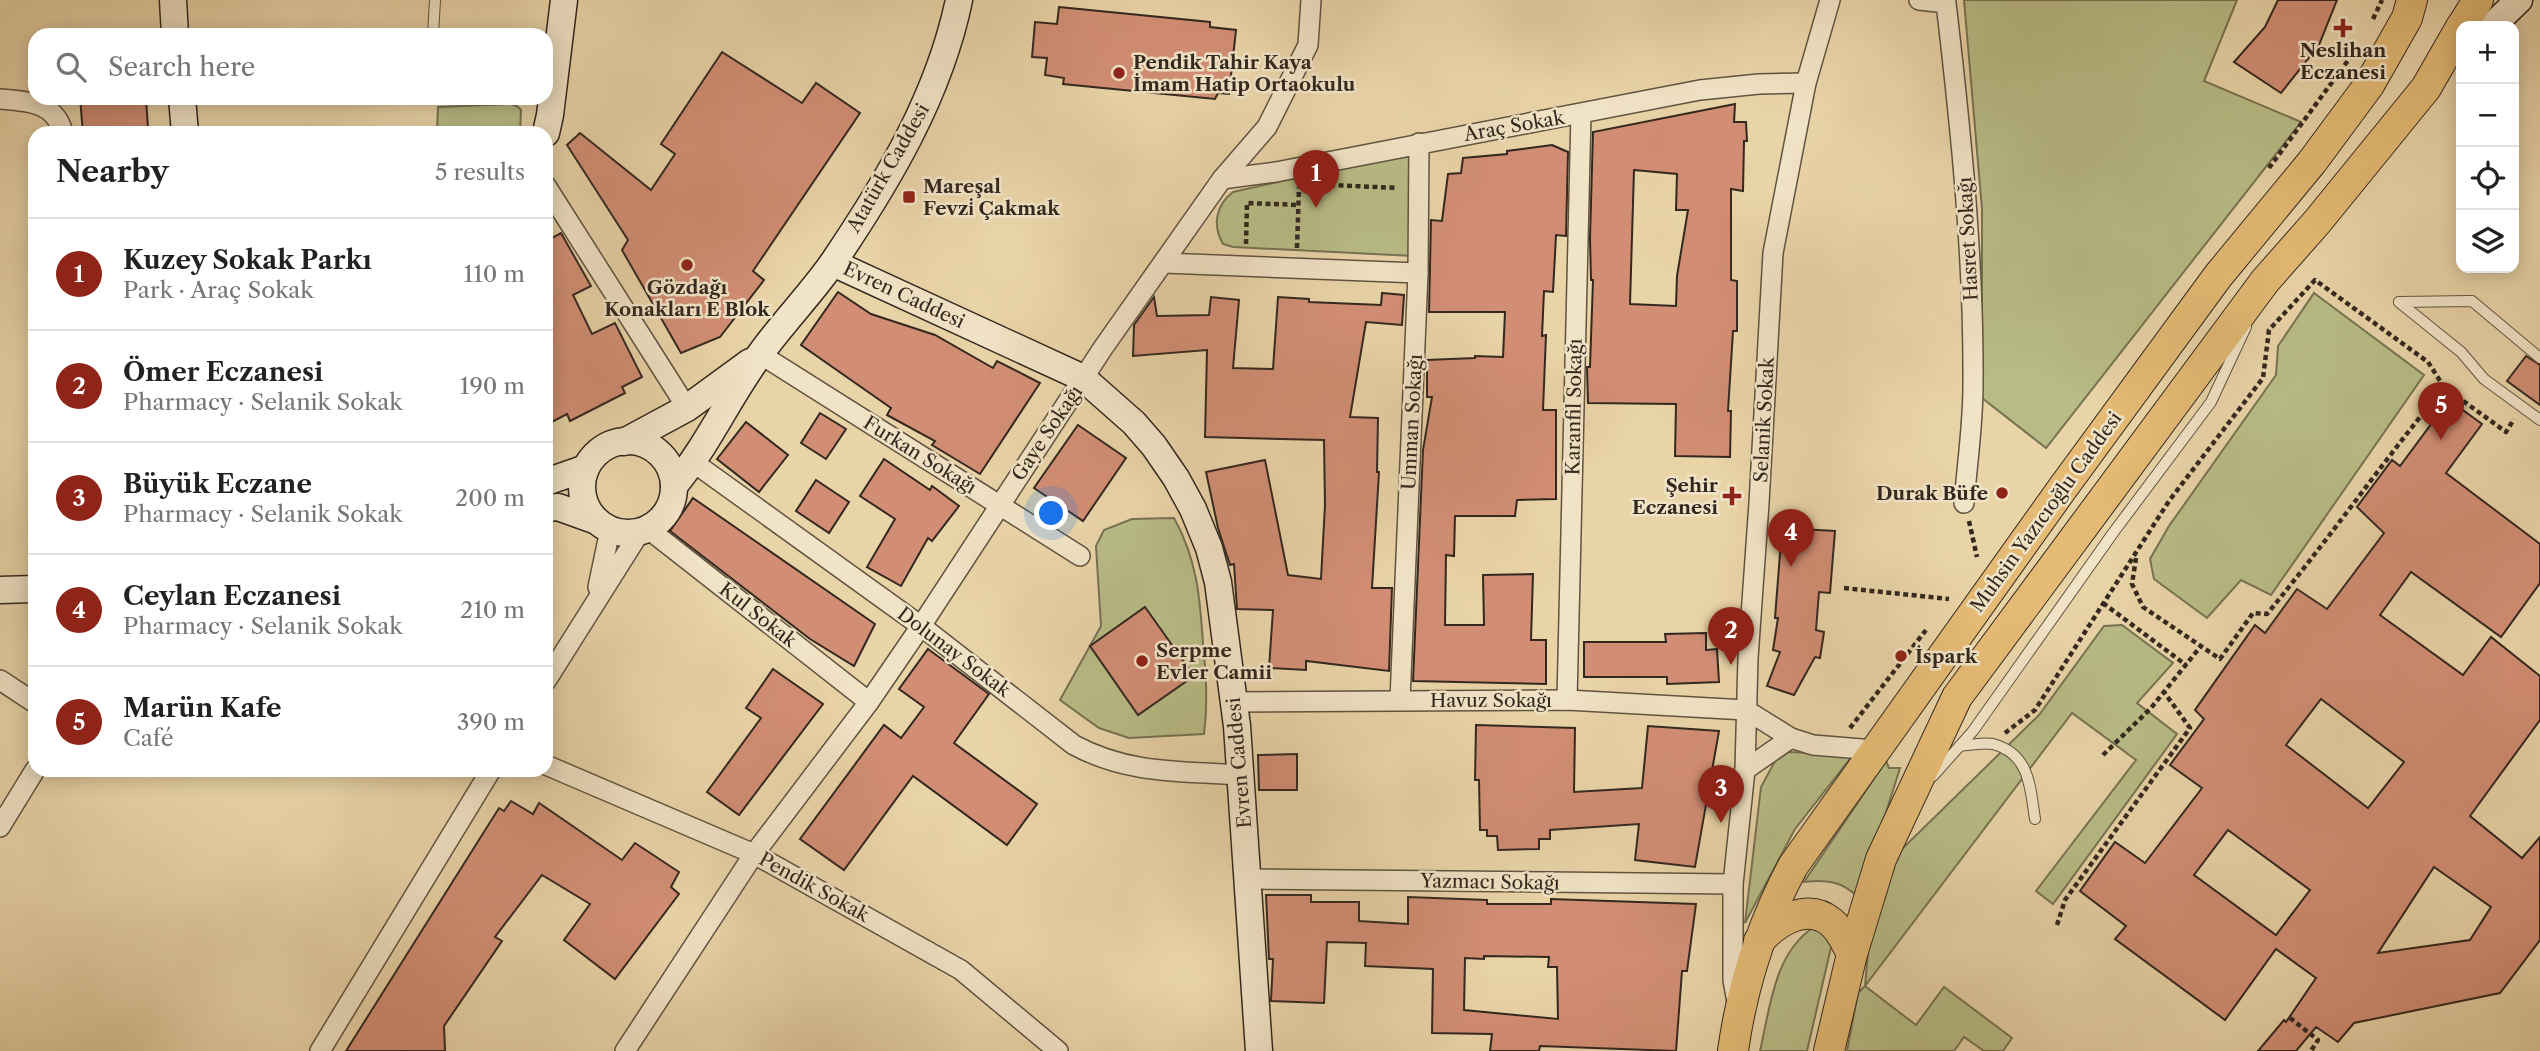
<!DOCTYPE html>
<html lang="en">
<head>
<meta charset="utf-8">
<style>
	:root { --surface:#fff; --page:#f6f6f6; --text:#222; --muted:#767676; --line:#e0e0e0; --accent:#8f2418 }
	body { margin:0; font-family:"Libre Caslon Text",serif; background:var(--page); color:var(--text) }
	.controls { position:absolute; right:21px; top:21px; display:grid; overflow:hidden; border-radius:14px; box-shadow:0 4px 18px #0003 }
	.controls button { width:63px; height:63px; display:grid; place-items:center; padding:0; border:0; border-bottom:2px solid var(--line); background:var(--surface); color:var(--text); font:35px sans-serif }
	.you { position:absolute; left:1052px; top:514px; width:24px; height:24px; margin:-18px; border:5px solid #fff; border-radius:50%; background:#1a73e8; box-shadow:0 0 0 10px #1a73e833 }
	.badge { display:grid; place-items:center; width:46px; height:46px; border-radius:50%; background:var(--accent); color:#fff; font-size:23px; font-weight:700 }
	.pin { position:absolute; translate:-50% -58px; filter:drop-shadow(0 2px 4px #0008) }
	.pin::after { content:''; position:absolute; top:37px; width:24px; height:21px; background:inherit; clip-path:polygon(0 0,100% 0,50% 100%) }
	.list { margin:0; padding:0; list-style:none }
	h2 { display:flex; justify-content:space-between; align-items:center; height:91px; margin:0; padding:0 28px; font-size:30px }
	h2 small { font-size:23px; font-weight:400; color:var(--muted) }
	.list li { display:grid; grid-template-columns:46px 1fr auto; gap:21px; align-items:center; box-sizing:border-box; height:112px; padding:0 28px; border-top:2px solid var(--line) }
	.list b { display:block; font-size:26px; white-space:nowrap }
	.list p { margin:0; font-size:23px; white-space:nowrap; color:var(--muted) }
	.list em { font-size:23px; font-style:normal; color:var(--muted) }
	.icon { flex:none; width:38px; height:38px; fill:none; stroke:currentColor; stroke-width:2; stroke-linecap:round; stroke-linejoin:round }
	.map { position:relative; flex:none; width:2540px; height:1051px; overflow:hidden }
	.search { position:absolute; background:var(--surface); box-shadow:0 4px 18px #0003; left:28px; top:28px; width:525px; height:77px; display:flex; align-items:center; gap:18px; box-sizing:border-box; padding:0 24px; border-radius:21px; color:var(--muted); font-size:26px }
	.panel { position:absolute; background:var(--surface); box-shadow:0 4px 18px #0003; left:28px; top:126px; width:525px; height:651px; border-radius:21px }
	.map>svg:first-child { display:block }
</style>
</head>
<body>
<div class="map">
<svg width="2540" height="1051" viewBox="0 0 2540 1051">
	<rect width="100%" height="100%" fill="#e9d4a8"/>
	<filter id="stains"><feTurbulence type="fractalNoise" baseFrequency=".00286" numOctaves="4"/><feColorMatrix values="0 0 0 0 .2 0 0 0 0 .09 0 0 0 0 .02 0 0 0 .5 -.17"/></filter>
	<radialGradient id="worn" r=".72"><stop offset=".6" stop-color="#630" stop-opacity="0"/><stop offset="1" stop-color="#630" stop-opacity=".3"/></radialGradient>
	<g fill="#b8bc86" stroke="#767252" stroke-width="2">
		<polygon points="1964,0 2237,0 2204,81 2301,122 2046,448 1982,398 1982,209"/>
		<polygon points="510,104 517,106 521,110 520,133 437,133 438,107"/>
		<path d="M1397,155l10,1 3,3 3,97 -180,-9 -10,-3c-11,-19 -7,-39 10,-52z"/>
		<polygon points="2314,293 2424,375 2271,595 2241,580 2207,618 2154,579 2150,559 2169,526 2276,375 2278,346"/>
		<path d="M1174,518c23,41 26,80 29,125 3,32 5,58 1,91l-75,4 -30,-10 -39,-28 41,-74 -5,-80 8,-16 28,-11z"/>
		<polygon points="2122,625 2173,663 2137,703 2177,734 2053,904 2036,891 2136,760 2072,713 1865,986 1916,1025 1944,987 2012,1038 2003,1051 1984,1051 1964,1037 1954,1051 1847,1051 1858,993 1865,986 1870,928 1901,850 2039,715 2104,626"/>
		<polygon points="1788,752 1853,755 1795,829 1745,923 1761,787 1775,761"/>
		<path d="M1886,761l3,7h11l-41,130c-17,-17 -33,-19 -55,-16z"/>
		<path d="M1814,927l13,2 5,14 -25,108h-47c10,-43 14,-98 54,-124z"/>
	</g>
	<g fill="#d28e75" stroke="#33281f" stroke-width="2" fill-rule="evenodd">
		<polygon points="2278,0 2337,0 2319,45 2281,93 2234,62 2265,27"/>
		<polygon points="1059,7 1210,22 1210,27 1236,30 1229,94 1218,93 1215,99 1063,84 1064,78 1045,75 1047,58 1032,57 1035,22 1057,24"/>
		<polygon points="722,52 802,103 816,83 860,113 753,271 764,280 720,337 681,353 622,250 628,240 567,145 580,133 651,190 675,154 661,144"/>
		<polygon points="80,98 146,98 148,128 83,133"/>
		<path d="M1735,104l-1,18h12l1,19h-3l-1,50 -12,-2v91l6,1v50h-4l-5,80h3l-1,46 -55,-1 1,-52 -88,-1 -1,-36h3l3,-87h-2l-1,-42 3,-106zM1634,170l43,4 -1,36h12l-11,66 -1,30 -46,-2z"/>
		<polygon points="1552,145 1568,152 1566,236 1556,235 1553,292 1544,291 1542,336 1546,335 1543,410 1556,410 1556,499 1517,500 1515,516 1455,516 1454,556 1446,555 1445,625 1484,625 1483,575 1533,574 1531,640 1546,640 1546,684 1413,681 1423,450 1432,397 1427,397 1427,360 1475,358 1475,356 1503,357 1505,312 1429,312 1431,220 1442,221 1448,174 1461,173 1463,158 1507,154 1507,151"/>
		<polygon points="561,233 591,286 573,295 592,334 615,323 642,377 622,387 625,393 570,421 567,414 546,425 546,241"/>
		<polygon points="838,292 871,314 935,335 993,368 997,361 1040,383 980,474 932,445 935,441 887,415 891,408 801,345"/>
		<polygon points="1382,293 1404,295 1402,325 1366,322 1350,417 1378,418 1377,472 1379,472 1372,588 1392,588 1389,671 1306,661 1306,670 1269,668 1273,610 1237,609 1234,564 1230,565 1218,528 1206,472 1265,460 1288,575 1321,579 1325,505 1324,440 1205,437 1207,350 1133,356 1134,325 1154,297 1157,316 1209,315 1211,297 1239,300 1233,368 1273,369 1278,297 1309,299 1309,302 1381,305"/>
		<polygon points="2526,356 2540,365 2540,405 2507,381"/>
		<path d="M2449,400l33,24 -36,49 94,71v39l-39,54 -90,-65 -31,43 83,60 28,-38 49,39v44l-70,96 52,42 18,-21v103l-40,53 -146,30 -16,19 -22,-15 -20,24h-38l26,-31 2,2 30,-44 -40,-29 -51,71 -110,-81 11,-13 -46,-35 35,-49 30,21 57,-75 -32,-23 34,-46 -9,-9 60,-85 10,8 32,-44 30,20 57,-76 -27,-26 35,-47 8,6zM2321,699l83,63 -36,46 -82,-63zM2228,830l82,60 -34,45 -82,-60zM2434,867l57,40 -21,33 -92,13z"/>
		<polygon points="820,413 846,429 826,459 801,443"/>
		<polygon points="746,422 788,455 759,492 717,459"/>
		<polygon points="1078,425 1126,458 1083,521 1034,488"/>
		<polygon points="884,459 930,490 932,486 959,506 932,541 928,538 901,586 867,567 895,519 860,496"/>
		<polygon points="816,480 849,502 829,533 796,511"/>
		<polygon points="693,498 875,624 854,666 810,639 670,531"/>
		<polygon points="1782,528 1835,531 1830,593 1819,592 1816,630 1824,632 1820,658 1815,657 1794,695 1767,686 1780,652 1773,650 1778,618 1775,618"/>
		<polygon points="1145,607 1194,676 1138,715 1090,646"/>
		<polygon points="1706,633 1706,650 1717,649 1719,682 1667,684 1667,677 1584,677 1584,642 1666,642 1665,634"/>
		<polygon points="928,649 989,694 954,743 1037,804 1007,845 913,776 844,870 800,839 884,725 901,738 924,707 899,689"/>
		<polygon points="773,669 823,704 739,815 707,792 761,718 746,708"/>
		<polygon points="1476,725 1575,728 1574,792 1642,788 1648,726 1719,731 1695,867 1635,860 1639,824 1550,830 1550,839 1539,839 1539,849 1498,850 1497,836 1487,836 1487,830 1480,830 1479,780 1475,780"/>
		<polygon points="1297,754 1297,790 1259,790 1258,755"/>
		<polygon points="511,801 533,814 539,803 622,860 635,843 679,872 671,887 679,894 615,979 564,940 590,904 542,875 495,937 502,941 444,1026 445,1051 346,1051 499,808 504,811"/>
		<path d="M1266,895h45v7h48v19l49,3v-27l79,3v4h64v-5l145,5 -9,67h-5l-6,80 -136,-5 -1,5h-49l2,-17 -60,-1 1,-64 -68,-3 1,-23 -39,-1 -3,61 -53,-2 2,-42h-4zM1484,956l65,1 -1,10h9l1,52 -94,-9 1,-52 19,1z"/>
	</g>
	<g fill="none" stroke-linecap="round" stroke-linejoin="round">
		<g stroke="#605341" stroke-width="12">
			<g id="lane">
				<polyline points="433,35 435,0"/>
				<polyline points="2399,302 2461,352 2484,379 2540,420"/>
				<polyline points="2399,302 2472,301 2540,358"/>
				<path d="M1960,746c9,-1 23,-4 33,-2 37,10 37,43 42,75"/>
				<polyline points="1933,776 1973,731 2113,533 2211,402 2246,327"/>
			</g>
		</g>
		<g stroke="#605341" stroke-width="22">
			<g id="street">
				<path d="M1919,0l27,3c15,128 28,255 27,383 0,39 -6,79 -9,117"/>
				<path d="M0,99c27,2 56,3 63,34"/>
				<polyline points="1222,179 1276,172 1700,90 1759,84 1806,83"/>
				<polyline points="546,186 687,408"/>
				<polyline points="1164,263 1418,273"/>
				<polyline points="760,354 1080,556"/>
				<path d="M693,462l228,164 153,119c54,29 106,26 166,30"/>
				<polyline points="647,528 869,702"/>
				<polyline points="598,587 610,530"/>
				<polyline points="0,680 35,703"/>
				<polyline points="546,681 640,532"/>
				<polyline points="1400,700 1418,273 1419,143"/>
				<polyline points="1567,700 1581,114"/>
				<polyline points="1234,702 1567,700 1746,710 1791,738 1813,745 1874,750"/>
				<polyline points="546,765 754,854 961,970 1058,1051"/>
				<polyline points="1745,770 1791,738"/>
				<polyline points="0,827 35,770"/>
				<polyline points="1248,879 1733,884"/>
				<polyline points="1737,1002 1733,980 1733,884 1745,770 1748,658 1759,503 1773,253 1806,83 1830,0"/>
				<polyline points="320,1051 491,770"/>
				<polyline points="625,1051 754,854 869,702 921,626 1103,348 1222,179 1267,127 1308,45 1311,0"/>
			</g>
		</g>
		<g stroke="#33281f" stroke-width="29">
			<g id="secondary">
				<polyline points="173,0 175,35"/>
				<polyline points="2492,26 2519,0"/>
				<polyline points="182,98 185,133"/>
				<polyline points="546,133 550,115 564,0"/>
				<polyline points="833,263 1083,378 1134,423 1154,446 1176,478 1193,509 1209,548 1218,582 1237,726 1259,1051"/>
				<circle cx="628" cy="487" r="46"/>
				<polyline points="624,442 687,408 750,362"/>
				<polyline points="546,482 586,468"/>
				<path d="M674,486c34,-41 55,-90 87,-133 23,-32 51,-60 73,-92 54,-80 105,-165 125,-261"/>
				<polyline points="546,508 558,507 597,521"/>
				<polyline points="0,590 35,589"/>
			</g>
		</g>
		<g stroke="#33281f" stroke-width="32">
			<g id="primary">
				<polyline points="2462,26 2478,0"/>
				<path d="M1759,941c17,-19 48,-39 72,-19 10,8 15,21 21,32"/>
				<path d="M1733,1051c9,-65 29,-127 60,-185l269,-377 156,-213 94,-114 57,-77 38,-67 5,-18"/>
				<polyline points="1829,1051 1852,954 1881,859 1957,697 2265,281 2317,222 2426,88 2461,27"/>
			</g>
		</g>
		<g stroke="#33281f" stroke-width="4.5" stroke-dasharray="5 3.5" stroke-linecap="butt">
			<polyline points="2373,19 2382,0"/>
			<polyline points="2269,168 2355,51"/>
			<polyline points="1330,185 1398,188"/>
			<polyline points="1246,244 1247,203 1299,205"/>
			<polyline points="1297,248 1299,187"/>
			<polyline points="1969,521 1977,557"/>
			<path d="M2136,558l-4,26 11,23 77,52 33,-46 14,1c61,-74 116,-152 177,-227l62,45 8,-13"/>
			<polyline points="1844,588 1949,599"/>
			<polyline points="2103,603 2186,665"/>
			<polyline points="1850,728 1926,630"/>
			<polyline points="2005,733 2035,710 2169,501 2263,378 2269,330 2315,280 2428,362 2444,387"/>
			<polyline points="2103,755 2151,708 2201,646"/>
			<polyline points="2057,925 2065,900 2190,728 2164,692"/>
			<polyline points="2290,1018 2318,1040 2311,1051"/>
		</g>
		<use href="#lane" stroke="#f1e3c6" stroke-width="10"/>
		<use href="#street" stroke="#f1e3c6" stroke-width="19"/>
		<use href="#secondary" stroke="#f1e3c6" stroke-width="26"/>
		<use href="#primary" stroke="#e4ba74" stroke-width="30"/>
	</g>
	<g fill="#8f2418" stroke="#f1e3c6" stroke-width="2.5">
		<path d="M2339.5 17.5h7v7h7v7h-7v7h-7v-7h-7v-7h7z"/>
		<circle cx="1119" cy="73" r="7"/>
		<rect x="902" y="190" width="14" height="14" rx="3.5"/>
		<circle cx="687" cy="265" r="7"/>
		<circle cx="2002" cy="493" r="7"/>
		<path d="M1728.5 485.5h7v7h7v7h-7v7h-7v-7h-7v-7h7z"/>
		<circle cx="1901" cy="656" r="7"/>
		<circle cx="1142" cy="661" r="7"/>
	</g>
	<g text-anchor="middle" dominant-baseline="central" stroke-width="5" stroke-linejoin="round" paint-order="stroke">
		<g font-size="19" font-weight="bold" fill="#33281f" stroke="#f1e3c6" text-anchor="start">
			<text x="2343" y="50" text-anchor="middle">Neslihan<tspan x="2343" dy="22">Eczanesi</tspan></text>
			<text x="1133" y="62">Pendik Tahir Kaya<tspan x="1133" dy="22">İmam Hatip Ortaokulu</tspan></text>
			<text x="923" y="186">Mareşal<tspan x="923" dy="22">Fevzi̇ Çakmak</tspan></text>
			<text x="687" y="287" text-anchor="middle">Gözdağı<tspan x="687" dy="22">Konakları E Blok</tspan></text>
			<text x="1718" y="485" text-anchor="end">Şehir<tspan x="1718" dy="22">Eczanesi</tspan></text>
			<text x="1988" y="493" text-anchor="end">Durak Büfe</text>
			<text x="1156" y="650">Serpme<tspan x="1156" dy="22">Evler Camii</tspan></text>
			<text x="1915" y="656">İspark</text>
		</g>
		<g font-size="19" fill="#33281f" stroke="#f1e3c6">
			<text transform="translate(1514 126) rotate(-10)">Araç Sokak</text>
			<text transform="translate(888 168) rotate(-60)">Atatürk Caddesi</text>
			<text transform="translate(1968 239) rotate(-93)">Hasret Sokağı</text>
			<text transform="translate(904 295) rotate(25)">Evren Caddesi</text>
			<text transform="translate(1574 407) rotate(-89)">Karanfil Sokağı</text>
			<text transform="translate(1764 420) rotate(-87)">Selanik Sokak</text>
			<text transform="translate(1412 422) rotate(-87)">Umman Sokağı</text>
			<text transform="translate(1047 433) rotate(-56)">Gaye Sokağı</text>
			<text transform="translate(920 455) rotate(32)">Furkan Sokağı</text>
			<text transform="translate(2046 512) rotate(-54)">Muhsin Yazıcıoğlu Caddesi</text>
			<text transform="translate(758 615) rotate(38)">Kul Sokak</text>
			<text transform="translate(954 652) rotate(37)">Dolunay Sokak</text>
			<text x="1491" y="700">Havuz Sokağı</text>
			<text transform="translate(1239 763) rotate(-95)">Evren Caddesi</text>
			<text transform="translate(1490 882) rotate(1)">Yazmacı Sokağı</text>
			<text transform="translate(814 887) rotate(29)">Pendik Sokak</text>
		</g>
	</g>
	<rect width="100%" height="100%" filter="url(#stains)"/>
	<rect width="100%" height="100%" fill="url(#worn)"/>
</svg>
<div class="controls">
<button>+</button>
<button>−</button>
<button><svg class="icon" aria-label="locate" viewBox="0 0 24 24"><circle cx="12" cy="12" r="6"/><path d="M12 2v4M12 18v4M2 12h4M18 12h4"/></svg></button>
<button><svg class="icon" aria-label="layers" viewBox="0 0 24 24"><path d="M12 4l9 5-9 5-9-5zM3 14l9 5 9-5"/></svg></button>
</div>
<div class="you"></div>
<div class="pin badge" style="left:1316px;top:208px">1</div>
<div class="pin badge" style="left:1731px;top:665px">2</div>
<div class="pin badge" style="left:1721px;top:823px">3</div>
<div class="pin badge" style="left:1791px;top:567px">4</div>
<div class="pin badge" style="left:2441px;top:440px">5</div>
<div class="search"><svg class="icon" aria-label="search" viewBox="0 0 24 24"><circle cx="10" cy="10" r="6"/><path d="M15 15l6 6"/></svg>Search here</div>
<section class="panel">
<h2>Nearby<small>5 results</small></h2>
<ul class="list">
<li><span class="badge">1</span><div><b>Kuzey Sokak Parkı</b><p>Park · Araç Sokak</p></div><em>110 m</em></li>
<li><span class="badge">2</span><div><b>Ömer Eczanesi</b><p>Pharmacy · Selanik Sokak</p></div><em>190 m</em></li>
<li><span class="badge">3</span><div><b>Büyük Eczane</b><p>Pharmacy · Selanik Sokak</p></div><em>200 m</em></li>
<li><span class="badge">4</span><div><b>Ceylan Eczanesi</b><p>Pharmacy · Selanik Sokak</p></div><em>210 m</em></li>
<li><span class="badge">5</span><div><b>Marün Kafe</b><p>Café</p></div><em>390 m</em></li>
</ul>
</section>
</div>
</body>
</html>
